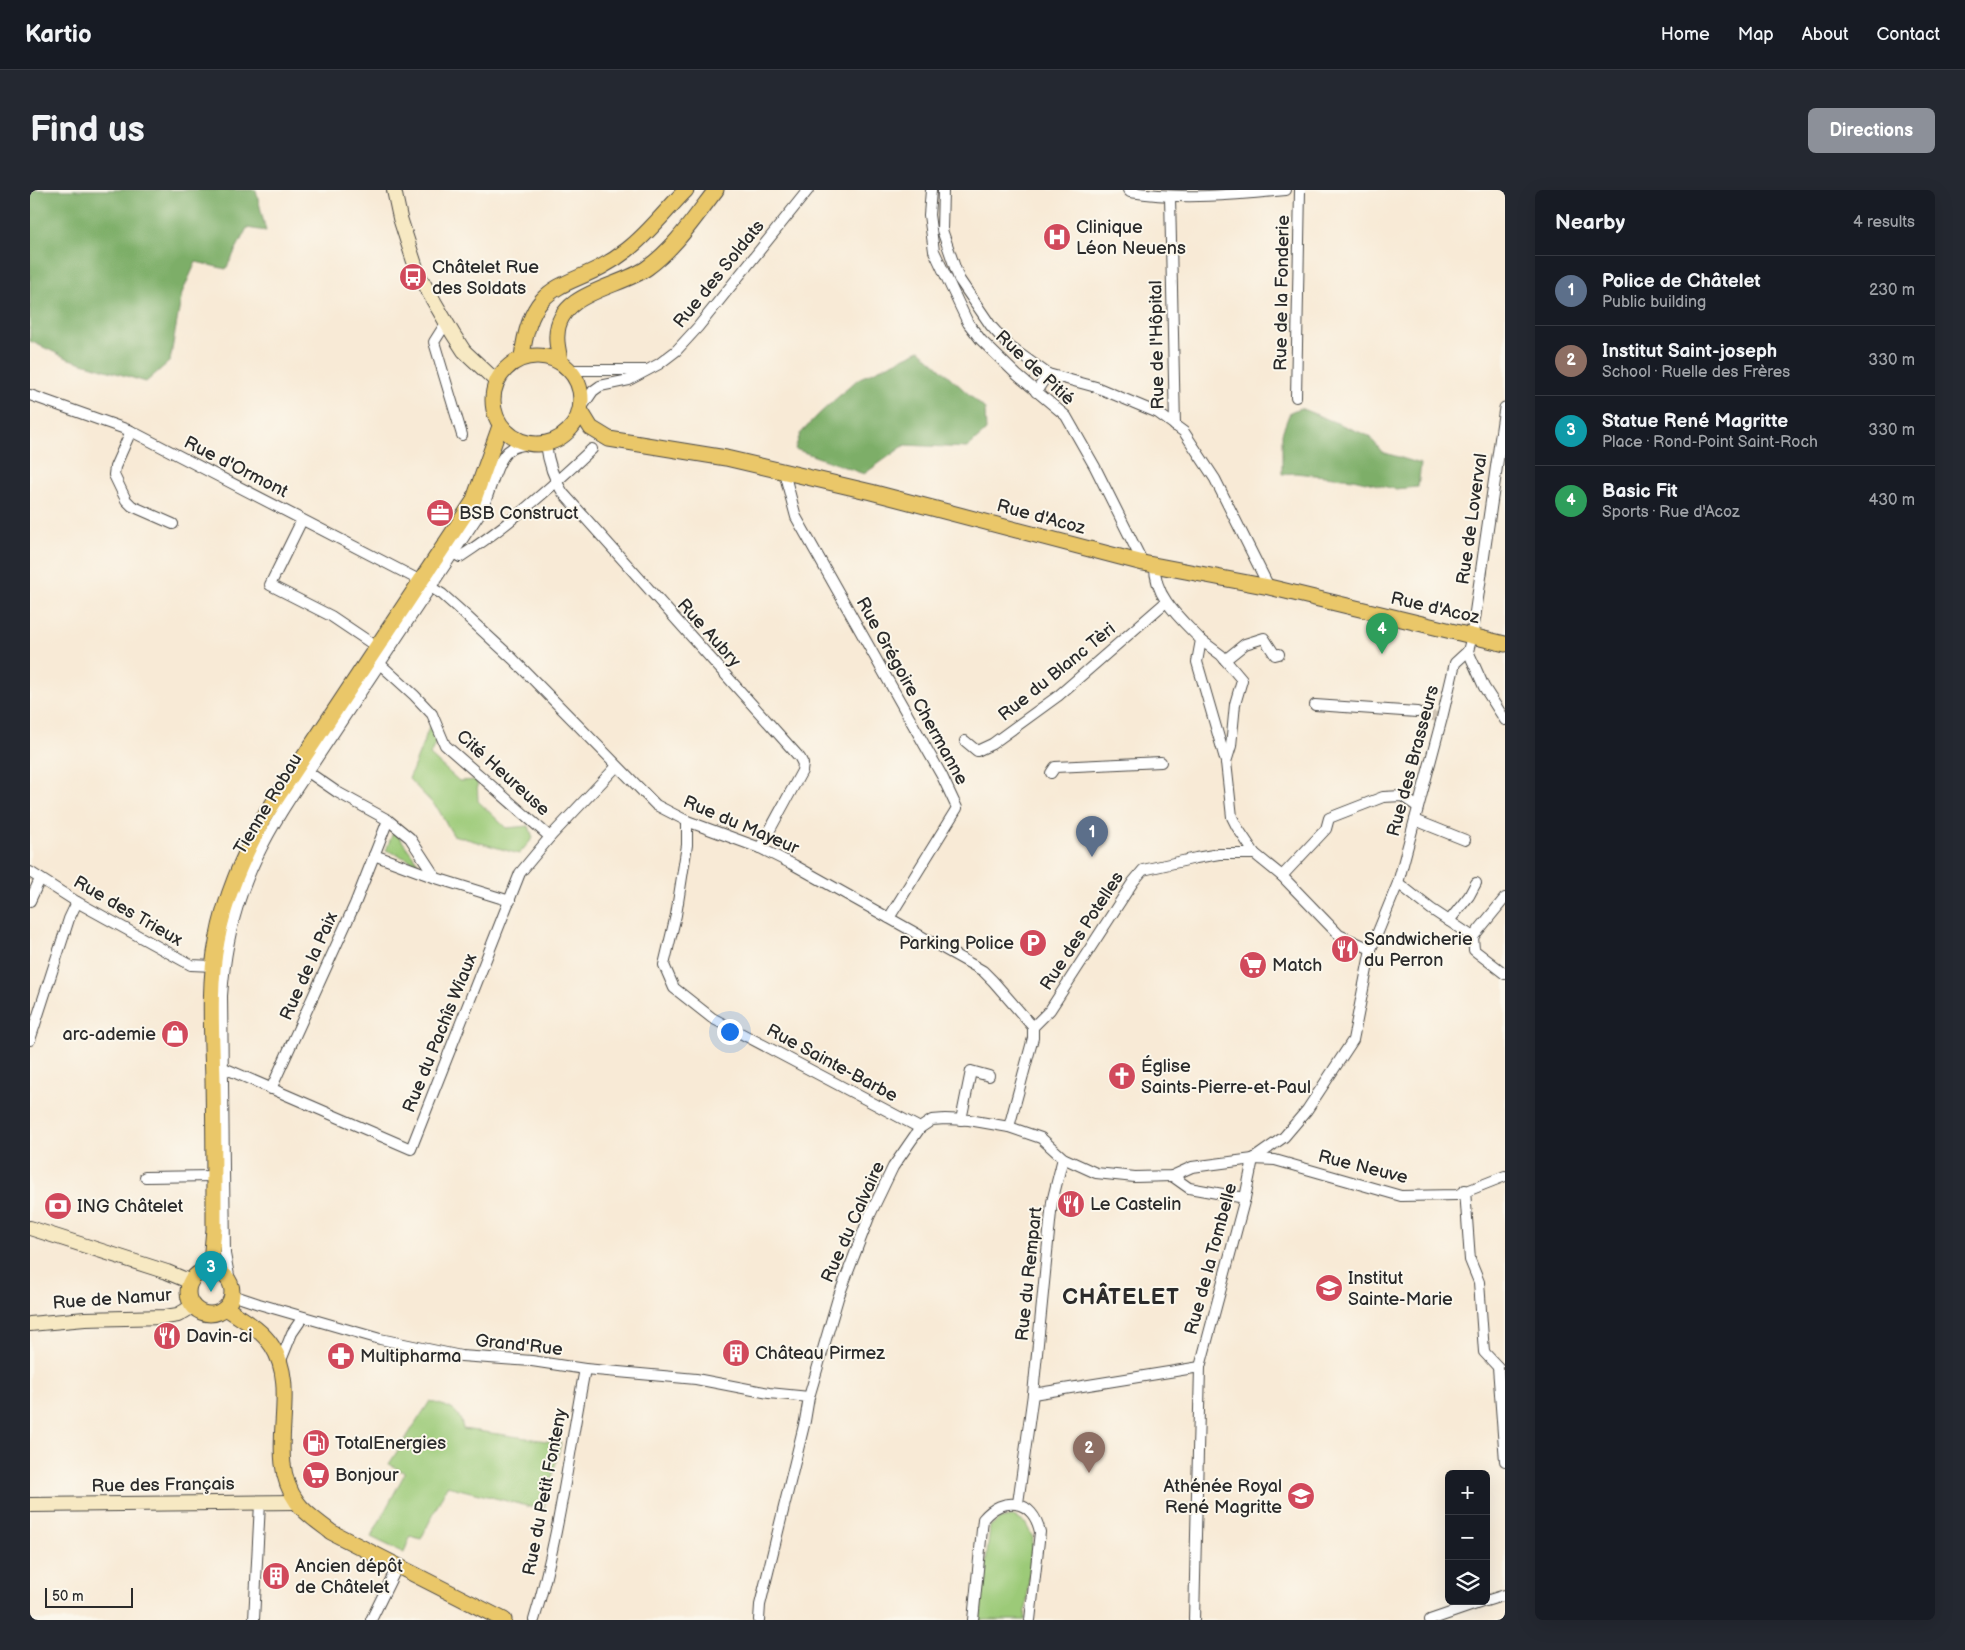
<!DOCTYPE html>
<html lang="en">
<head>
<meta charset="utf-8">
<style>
	:root { --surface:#171b24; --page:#242831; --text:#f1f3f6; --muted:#9ea1a6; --line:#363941; --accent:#8c9099 }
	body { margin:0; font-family:"Balsamiq Sans",sans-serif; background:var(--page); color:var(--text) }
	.controls { position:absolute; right:15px; bottom:15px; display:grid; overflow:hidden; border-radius:8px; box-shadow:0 5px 20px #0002 }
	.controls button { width:45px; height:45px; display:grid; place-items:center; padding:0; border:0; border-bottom:1px solid var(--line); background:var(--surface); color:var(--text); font:25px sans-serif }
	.scale { position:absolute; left:15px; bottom:12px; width:88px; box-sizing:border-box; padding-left:5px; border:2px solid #2b2b2b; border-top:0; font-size:14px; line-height:18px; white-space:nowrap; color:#2b2b2b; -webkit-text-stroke:4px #fbf7ec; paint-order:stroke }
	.you { position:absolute; left:699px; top:841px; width:18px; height:18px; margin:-12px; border:4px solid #fff; border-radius:50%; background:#1a73e8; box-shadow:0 0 0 8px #1a73e833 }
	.badge { display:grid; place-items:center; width:32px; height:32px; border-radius:50%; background:var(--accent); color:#fff; font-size:16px; font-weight:700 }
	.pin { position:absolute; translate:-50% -41px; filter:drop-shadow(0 1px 2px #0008) }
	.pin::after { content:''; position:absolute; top:26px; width:18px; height:15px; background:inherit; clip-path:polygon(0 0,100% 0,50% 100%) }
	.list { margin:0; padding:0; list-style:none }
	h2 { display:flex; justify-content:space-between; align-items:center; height:65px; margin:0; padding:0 20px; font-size:21px }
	h2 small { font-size:16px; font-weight:400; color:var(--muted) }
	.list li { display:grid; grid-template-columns:32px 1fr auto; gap:15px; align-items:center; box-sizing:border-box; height:70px; padding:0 20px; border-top:1px solid var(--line) }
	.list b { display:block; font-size:19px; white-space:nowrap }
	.list p { margin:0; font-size:16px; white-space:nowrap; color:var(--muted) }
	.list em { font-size:16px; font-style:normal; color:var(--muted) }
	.icon { flex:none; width:28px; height:28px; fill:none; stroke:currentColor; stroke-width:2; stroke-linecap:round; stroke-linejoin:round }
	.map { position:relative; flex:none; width:1475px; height:1430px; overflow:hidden; border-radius:8px }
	header { display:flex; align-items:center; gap:30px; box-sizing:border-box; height:70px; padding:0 25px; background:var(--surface); border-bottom:1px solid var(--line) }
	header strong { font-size:24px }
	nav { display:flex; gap:28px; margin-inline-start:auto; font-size:18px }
	.intro { display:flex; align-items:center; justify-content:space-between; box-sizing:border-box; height:120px; padding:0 30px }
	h1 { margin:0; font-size:35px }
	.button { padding:12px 22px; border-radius:8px; background:var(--accent); color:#fff; font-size:18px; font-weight:700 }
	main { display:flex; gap:30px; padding:0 30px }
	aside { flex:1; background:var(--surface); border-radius:8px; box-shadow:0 5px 20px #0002 }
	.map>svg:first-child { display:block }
</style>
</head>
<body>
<header>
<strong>Kartio</strong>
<nav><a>Home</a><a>Map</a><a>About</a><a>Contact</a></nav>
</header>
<div class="intro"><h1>Find us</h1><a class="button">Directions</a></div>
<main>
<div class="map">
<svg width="1475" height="1430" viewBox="0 0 1475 1430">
	<rect width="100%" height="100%" fill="#fbf7ec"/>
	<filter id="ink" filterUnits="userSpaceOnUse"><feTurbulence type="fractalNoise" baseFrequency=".02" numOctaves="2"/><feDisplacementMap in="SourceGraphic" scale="10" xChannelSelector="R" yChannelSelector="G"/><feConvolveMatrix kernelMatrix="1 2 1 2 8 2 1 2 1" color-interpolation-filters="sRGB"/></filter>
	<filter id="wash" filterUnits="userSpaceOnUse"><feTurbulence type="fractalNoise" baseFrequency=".0096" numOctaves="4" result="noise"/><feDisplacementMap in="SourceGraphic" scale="20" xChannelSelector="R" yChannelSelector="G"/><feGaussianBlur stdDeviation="1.12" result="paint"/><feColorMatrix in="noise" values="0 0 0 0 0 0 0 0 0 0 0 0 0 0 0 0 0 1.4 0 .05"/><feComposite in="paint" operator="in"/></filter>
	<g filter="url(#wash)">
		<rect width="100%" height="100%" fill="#f8ead6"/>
		<g fill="#9cca78" stroke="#647a52">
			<polygon points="400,535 408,547 400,565 429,591 447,590 448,611 476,638 499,636 503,648 489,664 423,645 408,619 379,589"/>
			<polygon points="364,640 389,674 356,660"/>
			<path d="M400,1211c19,7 29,6 33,28l98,14 -18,67 -96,-24 -26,53 -11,-3 -6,17 -33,-16 34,-64 -16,-9z"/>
			<polygon points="984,1326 996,1334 1003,1348 995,1430 950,1430 960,1336 970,1329"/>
		</g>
		<g fill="#7dae68" stroke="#546c4a">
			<polygon points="0,0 226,0 236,41 217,38 196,79 166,72 152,103 140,171 116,192 39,169 0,151"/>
			<polygon points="890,160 955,219 956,241 937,258 875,255 834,284 765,259 770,244 789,224 828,189"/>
			<polygon points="1270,218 1339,246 1352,262 1391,274 1388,297 1365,299 1323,289 1265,283 1252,284 1252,243 1260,222"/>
		</g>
	</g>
	<g filter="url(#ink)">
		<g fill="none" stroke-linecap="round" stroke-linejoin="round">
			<polyline stroke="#cfc4b4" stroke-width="10" stroke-dasharray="10 5" stroke-linecap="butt" points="1387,522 1407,527"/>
			<g stroke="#4a4845" stroke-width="12">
				<g id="minor">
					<polyline points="901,0 899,25 904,61 938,133 951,150 987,185 1036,226 1065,277 1113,373"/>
					<polyline points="913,0 912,40 929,89 961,136 979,156 1018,184 1066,197 1128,223 1154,242 1185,289 1239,397"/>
					<path d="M1098,0l2,2c52,8 104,3 156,-2"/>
					<polyline points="1140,6 1145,236"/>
					<polyline points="416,133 404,152 432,245"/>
					<polyline points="540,180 617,180"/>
					<polyline points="1006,202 1018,184"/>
					<polyline points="0,205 101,241 391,391"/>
					<polyline points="1266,207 1270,0"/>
					<polyline points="550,220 563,201 570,196 599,190 629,174 646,161 668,137 778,0"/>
					<polyline points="101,241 85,277 84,285 96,310 102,316 143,334"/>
					<path d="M516,254c2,17 7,34 17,49l237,265 3,6 -1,7 -42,77"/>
					<polyline points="754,282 766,327 912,586 927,618 859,728"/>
					<polyline points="272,330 240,395 301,426 347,457"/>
					<path d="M423,363l7,4c48,-31 90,-69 132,-108"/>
					<path d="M1125,376c-1,31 26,53 46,74l-4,22 29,100"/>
					<polyline points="400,397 412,404 431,421 483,469 626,615 657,631 730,658 764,675 941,774 953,781 963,791 1003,837 1003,848 979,937"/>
					<polyline points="1442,446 1438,461 1454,497 1475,530"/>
					<polyline points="1171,450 1191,465 1212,490 1205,514 1201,556 1196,572 1202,627 1207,637 1225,664 1252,686 1309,745 1341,759"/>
					<polyline points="1195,470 1215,454 1234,448 1245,465 1249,464"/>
					<polyline points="350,474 384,505 402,524 415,555 520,647"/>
					<polyline points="1285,515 1387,522"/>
					<polyline points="935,551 947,561 962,554 1028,506 1136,412"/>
					<polyline points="278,582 307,602 358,630 380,648 406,688"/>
					<polyline points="1021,583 1025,577 1131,572"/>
					<polyline points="1385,630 1435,650"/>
					<polyline points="657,631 657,655 646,725 634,775 644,798 682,828 890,938"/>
					<polyline points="344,665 406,688 480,711"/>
					<polyline points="0,682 47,712 161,775 183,776"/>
					<polyline points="1252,686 1296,639 1299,628 1353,607 1372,606 1388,617"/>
					<polyline points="1368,693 1401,719 1443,747"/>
					<polyline points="0,711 10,689"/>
					<polyline points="1419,731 1439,706 1446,693"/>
					<polyline points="1443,747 1444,760 1475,784"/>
					<polyline points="1443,747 1475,708"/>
					<polyline points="1003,837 1020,820 1103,692 1113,680 1166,668 1189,664 1225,664"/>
					<polyline points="0,850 39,729 47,712"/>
					<polyline points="194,878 381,959 490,683 520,647 587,576"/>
					<polyline points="241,899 325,714 358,630"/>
					<polyline points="931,930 941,881 959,886"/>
					<polyline points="1223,969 1254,947 1277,920 1323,850 1341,759 1368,693 1412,528 1425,473 1438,461"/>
					<polyline points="1142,986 1159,998 1215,1008"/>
					<polyline points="115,987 184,986"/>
					<polyline points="1435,1000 1440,1070 1449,1092 1454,1162 1468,1177"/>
					<path d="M200,1091l-5,-27 -3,-258c5,-77 26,-132 68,-197l190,-286c10,-16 15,-55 31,-64 6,-4 13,-4 20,-5"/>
					<polyline points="202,1105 229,1114 350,1149 431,1166 502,1171 555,1179 666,1189 739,1203 779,1207"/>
					<polyline points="250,1173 262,1143 273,1127"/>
					<polyline points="1468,1177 1475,1271"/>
					<polyline points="1003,1204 1170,1177"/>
					<polyline points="988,1313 1003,1204 1022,1012 1033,968"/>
					<polyline points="1456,1411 1475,1405"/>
					<polyline points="224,1430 230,1313"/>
					<polyline points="341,1430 368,1375"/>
					<path d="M504,1430c25,-81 35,-168 51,-251"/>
					<polyline points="729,1430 730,1415 775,1231 779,1207 808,1108 839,1027 863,977 890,938 902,930 915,929 939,930 979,937 1011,948 1033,968 1066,983 1105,987 1142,986 1162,977 1223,969 1245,970 1371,1006 1427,1005 1475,986"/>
					<path d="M943,1430l10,-101c20,-24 50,-20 57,13l-10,88"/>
					<polyline points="1164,1430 1170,1177 1215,1008 1223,969"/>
					<polyline points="1400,1430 1455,1411"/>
				</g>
			</g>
			<g stroke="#4a4845" stroke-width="13">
				<polyline id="tertiary" points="1442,446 1475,218"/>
			</g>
			<g stroke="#4a4845" stroke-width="16">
				<g id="secondary">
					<polyline points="364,0 370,28 388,84 423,144 434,161 466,191"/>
					<polyline points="0,1038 137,1082 161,1092"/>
					<polyline points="0,1134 55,1129 135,1127 148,1125 163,1116"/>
					<polyline points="0,1315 267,1312"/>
				</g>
			</g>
			<g stroke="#4a4845" stroke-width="17">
				<g id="primary">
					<circle cx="507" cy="210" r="44"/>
					<path d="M492,167c10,-86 51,-64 105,-107 22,-17 39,-40 59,-60"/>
					<path d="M530,171c-1,-8 -4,-18 -3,-26 1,-43 62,-47 90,-67 28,-20 48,-51 69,-78"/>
					<polyline points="550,220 561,238 579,249 696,268 841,302 1113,373 1239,397 1475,454"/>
					<path d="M175,1080l6,-9 3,-32c0,-49 0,-99 -1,-148 -1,-47 -5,-94 4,-140 8,-45 26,-84 47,-124l209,-315 27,-76"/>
					<circle cx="180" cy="1102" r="22"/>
					<path d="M196,1118c16,11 35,21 46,38 30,46 -9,109 25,156 8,12 23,21 34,30l173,88"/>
				</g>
			</g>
			<use href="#minor" stroke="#fff" stroke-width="10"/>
			<use href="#tertiary" stroke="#fff" stroke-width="11"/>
			<use href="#secondary" stroke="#f7e9c3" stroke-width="14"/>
			<use href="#primary" stroke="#eac769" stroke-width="15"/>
		</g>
	</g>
	<defs>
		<g id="hospital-disc" transform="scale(1.4375)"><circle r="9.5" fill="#d1495b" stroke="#fbf7ec"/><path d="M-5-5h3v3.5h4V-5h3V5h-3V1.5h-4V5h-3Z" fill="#fff"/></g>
		<g id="bus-disc" transform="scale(1.4375)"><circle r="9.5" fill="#d1495b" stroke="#fbf7ec"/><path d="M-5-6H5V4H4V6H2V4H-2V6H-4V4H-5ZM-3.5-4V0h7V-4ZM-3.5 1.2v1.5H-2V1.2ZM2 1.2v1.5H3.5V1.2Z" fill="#fff"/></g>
		<g id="office-disc" transform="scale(1.4375)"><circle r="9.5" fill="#d1495b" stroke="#fbf7ec"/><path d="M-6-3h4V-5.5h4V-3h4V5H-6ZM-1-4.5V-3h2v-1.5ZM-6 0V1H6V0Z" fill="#fff"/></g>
		<g id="parking-disc" transform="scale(1.4375)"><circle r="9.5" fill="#d1495b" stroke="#fbf7ec"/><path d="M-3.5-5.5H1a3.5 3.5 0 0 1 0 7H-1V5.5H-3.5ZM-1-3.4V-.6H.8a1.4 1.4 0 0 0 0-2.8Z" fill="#fff"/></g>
		<g id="restaurant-disc" transform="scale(1.4375)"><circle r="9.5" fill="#d1495b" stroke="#fbf7ec"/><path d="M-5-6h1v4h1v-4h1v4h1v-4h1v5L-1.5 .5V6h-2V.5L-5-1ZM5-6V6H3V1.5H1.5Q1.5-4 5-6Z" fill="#fff"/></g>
		<g id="supermarket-disc" transform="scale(1.4375)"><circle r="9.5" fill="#d1495b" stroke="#fbf7ec"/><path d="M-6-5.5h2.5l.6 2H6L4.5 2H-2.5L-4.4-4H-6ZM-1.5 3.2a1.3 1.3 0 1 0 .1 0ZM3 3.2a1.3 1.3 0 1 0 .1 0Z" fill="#fff"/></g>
		<g id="shop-disc" transform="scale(1.4375)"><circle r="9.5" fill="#d1495b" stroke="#fbf7ec"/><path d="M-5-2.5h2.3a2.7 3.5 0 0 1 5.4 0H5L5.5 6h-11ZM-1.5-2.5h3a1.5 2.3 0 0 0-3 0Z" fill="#fff"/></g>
		<g id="church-disc" transform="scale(1.4375)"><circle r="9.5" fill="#d1495b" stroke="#fbf7ec"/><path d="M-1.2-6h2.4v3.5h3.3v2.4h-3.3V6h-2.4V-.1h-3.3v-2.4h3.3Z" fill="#fff"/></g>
		<g id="bank-disc" transform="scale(1.4375)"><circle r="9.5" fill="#d1495b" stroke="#fbf7ec"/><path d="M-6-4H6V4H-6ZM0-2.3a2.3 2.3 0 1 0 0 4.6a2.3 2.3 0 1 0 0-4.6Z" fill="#fff"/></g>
		<g id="school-disc" transform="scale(1.4375)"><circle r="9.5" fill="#d1495b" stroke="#fbf7ec"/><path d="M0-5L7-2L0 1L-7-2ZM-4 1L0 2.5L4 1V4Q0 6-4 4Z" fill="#fff"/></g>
		<g id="building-disc" transform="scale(1.4375)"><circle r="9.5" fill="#d1495b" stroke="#fbf7ec"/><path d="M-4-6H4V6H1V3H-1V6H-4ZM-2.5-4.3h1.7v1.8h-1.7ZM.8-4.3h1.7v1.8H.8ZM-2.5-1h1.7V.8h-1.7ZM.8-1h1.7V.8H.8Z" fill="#fff"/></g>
		<g id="pharmacy-disc" transform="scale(1.4375)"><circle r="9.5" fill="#d1495b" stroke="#fbf7ec"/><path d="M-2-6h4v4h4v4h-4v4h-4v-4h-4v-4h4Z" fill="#fff"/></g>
		<g id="fuel-disc" transform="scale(1.4375)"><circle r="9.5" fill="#d1495b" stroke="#fbf7ec"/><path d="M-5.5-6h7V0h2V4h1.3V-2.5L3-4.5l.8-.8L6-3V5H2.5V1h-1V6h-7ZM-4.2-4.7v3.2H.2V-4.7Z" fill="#fff"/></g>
	</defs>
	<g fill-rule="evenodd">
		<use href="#hospital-disc" x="1027" y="47"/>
		<use href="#bus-disc" x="383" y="87"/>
		<use href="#office-disc" x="410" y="323"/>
		<use href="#parking-disc" x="1003" y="753"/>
		<use href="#restaurant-disc" x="1315" y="759"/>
		<use href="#supermarket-disc" x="1223" y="775"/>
		<use href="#shop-disc" x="145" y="844"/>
		<use href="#church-disc" x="1092" y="886"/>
		<use href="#restaurant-disc" x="1041" y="1014"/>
		<use href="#bank-disc" x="28" y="1016"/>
		<use href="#school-disc" x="1299" y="1098"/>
		<use href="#restaurant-disc" x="137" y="1146"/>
		<use href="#building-disc" x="706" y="1163"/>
		<use href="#pharmacy-disc" x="311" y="1166"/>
		<use href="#fuel-disc" x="286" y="1253"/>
		<use href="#supermarket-disc" x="286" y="1285"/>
		<use href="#school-disc" x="1271" y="1306"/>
		<use href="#building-disc" x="246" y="1386"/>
	</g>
	<g text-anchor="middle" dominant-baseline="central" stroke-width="4" stroke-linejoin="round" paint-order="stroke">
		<g font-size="18" fill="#2b2b2b" stroke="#fbf7ec" text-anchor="start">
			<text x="1046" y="37">Clinique<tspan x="1046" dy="21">Léon Neuens</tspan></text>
			<text x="402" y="77">Châtelet Rue<tspan x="402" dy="21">des Soldats</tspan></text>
			<text x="429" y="323">BSB Construct</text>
			<text x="1334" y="749">Sandwicherie<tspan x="1334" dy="21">du Perron</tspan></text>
			<text x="984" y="753" text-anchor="end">Parking Police</text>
			<text x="1242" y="775">Match</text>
			<text x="126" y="844" text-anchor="end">arc-ademie</text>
			<text x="1111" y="876">Église<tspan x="1111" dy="21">Saints-Pierre-et-Paul</tspan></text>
			<text x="1060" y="1014">Le Castelin</text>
			<text x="47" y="1016">ING Châtelet</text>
			<text x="1318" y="1088">Institut<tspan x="1318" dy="21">Sainte-Marie</tspan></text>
			<text x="156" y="1146">Davin-ci</text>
			<text x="725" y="1163">Château Pirmez</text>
			<text x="330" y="1166">Multipharma</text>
			<text x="305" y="1253">TotalEnergies</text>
			<text x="305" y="1285">Bonjour</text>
			<text x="1252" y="1296" text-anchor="end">Athénée Royal<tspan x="1252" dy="21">René Magritte</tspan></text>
			<text x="265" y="1376">Ancien dépôt<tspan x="265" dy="21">de Châtelet</tspan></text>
		</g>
		<g font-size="18" fill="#2b2b2b" stroke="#fbf7ec">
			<text transform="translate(689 84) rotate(-51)">Rue des Soldats</text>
			<text transform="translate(1252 103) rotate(-89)">Rue de la Fonderie</text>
			<text transform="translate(1127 155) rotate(-91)">Rue de l'Hôpital</text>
			<text transform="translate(1005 178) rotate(43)">Rue de Pitié</text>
			<text transform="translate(206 277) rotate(27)">Rue d'Ormont</text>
			<text transform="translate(1011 327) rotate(15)">Rue d'Acoz</text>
			<text transform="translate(1442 329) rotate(-82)">Rue de Loverval</text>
			<text transform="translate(1405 418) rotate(13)">Rue d'Acoz</text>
			<text transform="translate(679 443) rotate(48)">Rue Aubry</text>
			<text transform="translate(1027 482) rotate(-39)">Rue du Blanc Tèri</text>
			<text transform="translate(882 501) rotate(61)">Rue Grégoire Chermanne</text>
			<text transform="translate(1383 571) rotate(-75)">Rue des Brasseurs</text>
			<text transform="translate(473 583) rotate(42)">Cité Heureuse</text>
			<text transform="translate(238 614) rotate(-59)">Tienne Robau</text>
			<text transform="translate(711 635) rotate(23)">Rue du Mayeur</text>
			<text transform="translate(98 721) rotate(30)">Rue des Trieux</text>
			<text transform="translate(1052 741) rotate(-57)">Rue des Potelles</text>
			<text transform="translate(279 776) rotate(-66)">Rue de la Paix</text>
			<text transform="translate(410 843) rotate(-68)">Rue du Pachîs Wiaux</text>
			<text transform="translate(802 873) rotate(28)">Rue Sainte-Barbe</text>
			<text transform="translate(1333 977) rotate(14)">Rue Neuve</text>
			<text transform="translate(823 1032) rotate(-66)">Rue du Calvaire</text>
			<text transform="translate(1181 1069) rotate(-75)">Rue de la Tombelle</text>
			<text transform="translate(999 1084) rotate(-84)">Rue du Rempart</text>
			<text transform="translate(82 1109) rotate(-4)">Rue de Namur</text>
			<text transform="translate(489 1155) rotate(6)">Grand'Rue</text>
			<text transform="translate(133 1295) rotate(-1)">Rue des Français</text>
			<text transform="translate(515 1302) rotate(-79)">Rue du Petit Fonteny</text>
		</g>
		<g font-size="22" font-weight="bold" letter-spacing="1" fill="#2b2b2b" stroke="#fbf7ec">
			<text x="1091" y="1107">CHÂTELET</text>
		</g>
	</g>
</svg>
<div class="controls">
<button>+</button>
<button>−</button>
<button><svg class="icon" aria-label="layers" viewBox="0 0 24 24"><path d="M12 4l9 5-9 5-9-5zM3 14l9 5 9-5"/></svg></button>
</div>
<div class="scale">50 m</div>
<div class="you"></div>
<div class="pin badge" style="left:1062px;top:667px;background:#5c6f8a">1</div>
<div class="pin badge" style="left:1059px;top:1283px;background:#8d6e63">2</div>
<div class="pin badge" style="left:181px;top:1102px;background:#0f9aa8">3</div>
<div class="pin badge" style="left:1352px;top:464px;background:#2e9e5b">4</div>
</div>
<aside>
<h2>Nearby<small>4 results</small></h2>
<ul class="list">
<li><span class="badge" style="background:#5c6f8a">1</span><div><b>Police de Châtelet</b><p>Public building</p></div><em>230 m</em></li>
<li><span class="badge" style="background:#8d6e63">2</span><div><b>Institut Saint-joseph</b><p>School · Ruelle des Frères</p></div><em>330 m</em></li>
<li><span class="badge" style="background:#0f9aa8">3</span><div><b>Statue René Magritte</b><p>Place · Rond-Point Saint-Roch</p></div><em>330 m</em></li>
<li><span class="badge" style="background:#2e9e5b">4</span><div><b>Basic Fit</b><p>Sports · Rue d'Acoz</p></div><em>430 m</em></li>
</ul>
</aside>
</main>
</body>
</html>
